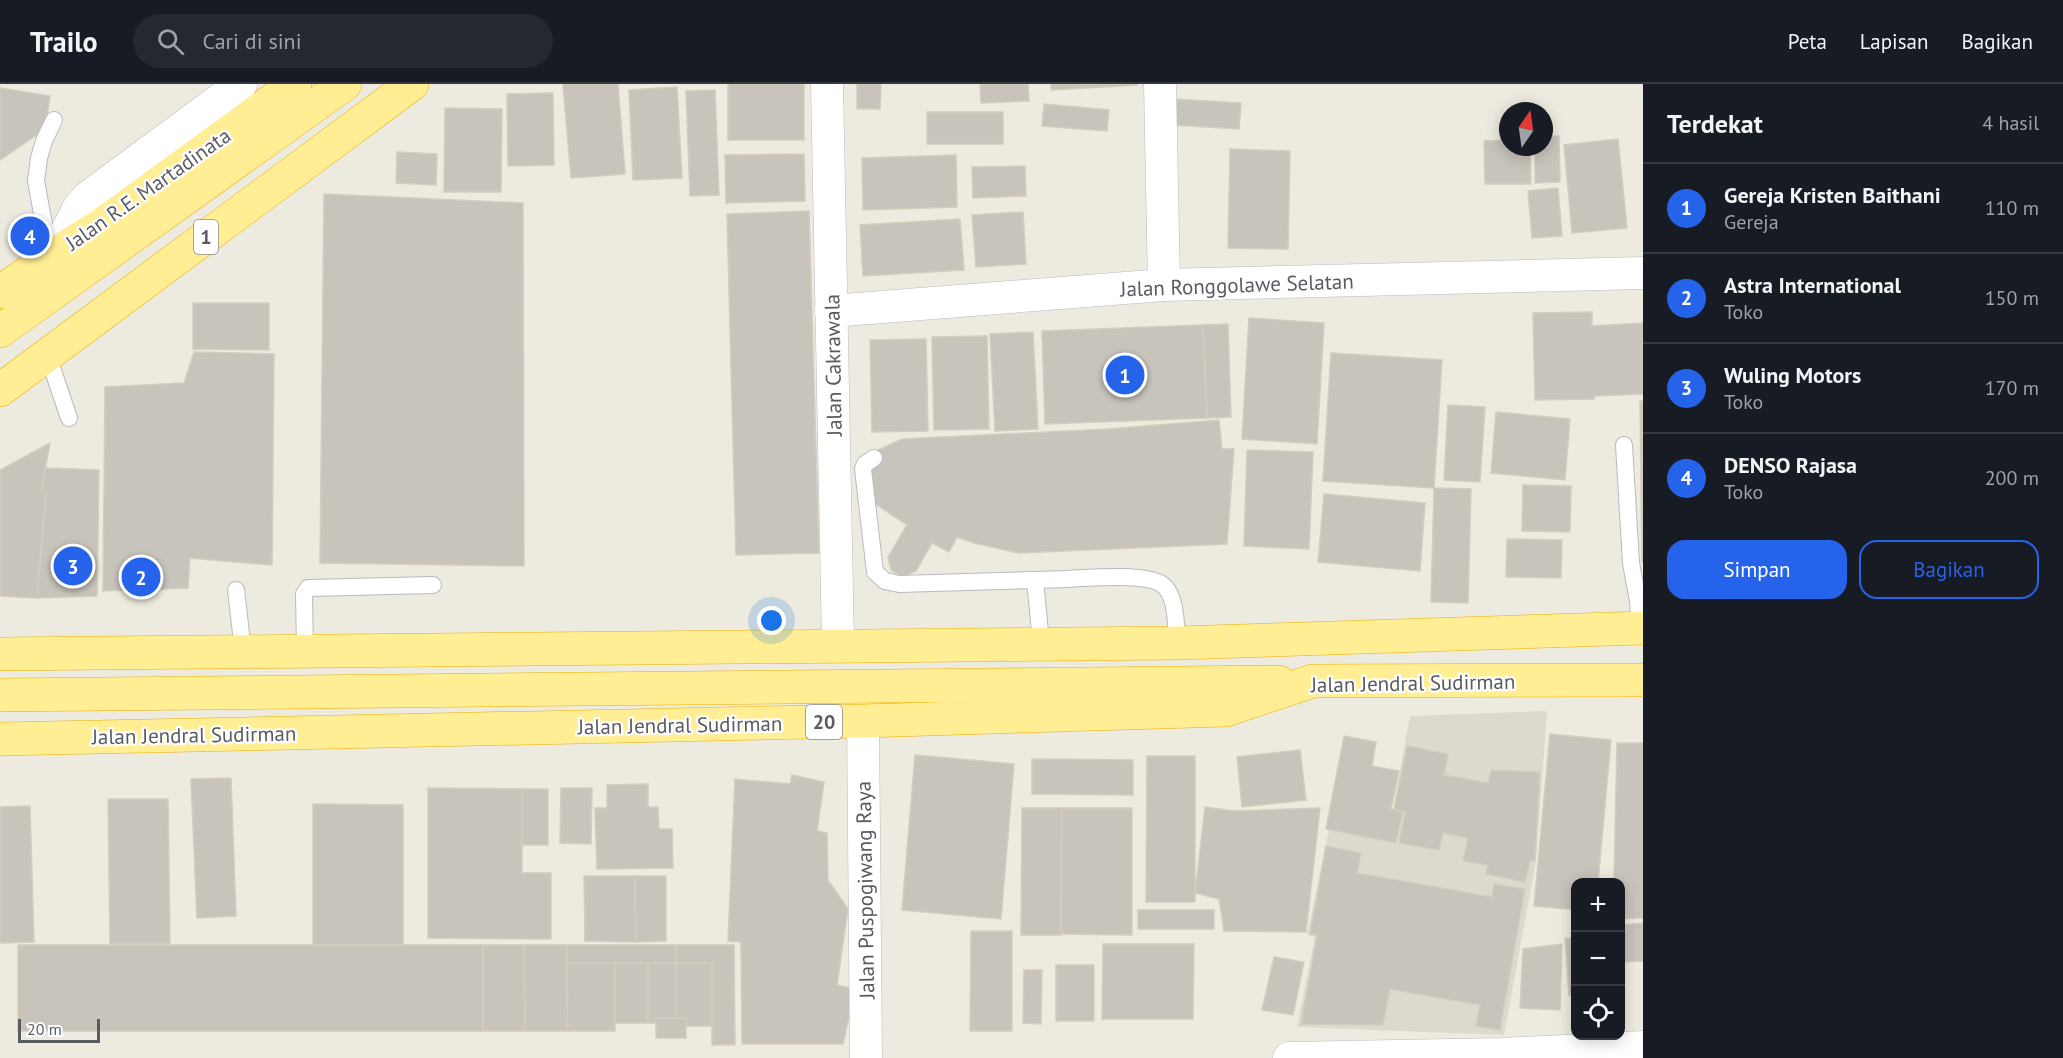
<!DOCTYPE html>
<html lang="id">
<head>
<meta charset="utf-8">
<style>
	:root { --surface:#171b24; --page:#242831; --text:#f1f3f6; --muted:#9ea1a6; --line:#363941; --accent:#2563eb }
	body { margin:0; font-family:"PT Sans",sans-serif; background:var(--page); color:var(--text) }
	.controls { position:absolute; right:18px; bottom:18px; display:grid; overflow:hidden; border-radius:12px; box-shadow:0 3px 15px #0003 }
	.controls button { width:54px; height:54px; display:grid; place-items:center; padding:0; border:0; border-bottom:2px solid var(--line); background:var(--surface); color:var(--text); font:30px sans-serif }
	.compass { position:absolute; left:1499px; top:18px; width:54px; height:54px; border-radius:50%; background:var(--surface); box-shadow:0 3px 15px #0003; rotate:13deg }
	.scale { position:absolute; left:18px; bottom:15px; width:82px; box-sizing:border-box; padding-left:6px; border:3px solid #585c62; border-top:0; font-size:16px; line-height:21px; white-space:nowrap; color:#585c62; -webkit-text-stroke:4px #fff; paint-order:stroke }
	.you { position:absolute; left:772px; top:537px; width:21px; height:21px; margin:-15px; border:4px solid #fff; border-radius:50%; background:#1a73e8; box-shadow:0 0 0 9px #1a73e833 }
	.badge { display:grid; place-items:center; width:39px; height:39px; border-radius:50%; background:var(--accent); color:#fff; font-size:20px; font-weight:700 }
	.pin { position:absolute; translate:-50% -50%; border:3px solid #fff; box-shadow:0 2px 6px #0006 }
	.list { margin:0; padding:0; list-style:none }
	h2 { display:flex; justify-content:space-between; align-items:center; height:78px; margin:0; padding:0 24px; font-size:26px }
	h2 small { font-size:20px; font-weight:400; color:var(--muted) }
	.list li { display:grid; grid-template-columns:39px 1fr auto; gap:18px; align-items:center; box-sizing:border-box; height:90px; padding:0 24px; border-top:2px solid var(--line) }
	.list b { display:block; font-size:22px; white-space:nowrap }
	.list p { margin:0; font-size:20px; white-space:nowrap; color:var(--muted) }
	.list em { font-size:20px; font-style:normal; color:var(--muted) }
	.actions { display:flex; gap:12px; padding:18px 24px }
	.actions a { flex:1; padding:14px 0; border:2px solid var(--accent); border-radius:18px; text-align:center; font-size:21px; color:var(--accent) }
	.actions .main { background:var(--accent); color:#fff }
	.icon { flex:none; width:33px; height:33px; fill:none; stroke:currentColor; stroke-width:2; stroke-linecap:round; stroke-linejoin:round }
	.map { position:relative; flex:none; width:1643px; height:974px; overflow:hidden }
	header { display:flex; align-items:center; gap:36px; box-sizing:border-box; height:84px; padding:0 30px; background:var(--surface); border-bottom:2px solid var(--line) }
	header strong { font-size:28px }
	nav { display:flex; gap:33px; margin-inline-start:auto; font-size:21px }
	.search { width:420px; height:54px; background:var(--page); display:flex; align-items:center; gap:15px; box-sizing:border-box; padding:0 21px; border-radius:33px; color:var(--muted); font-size:22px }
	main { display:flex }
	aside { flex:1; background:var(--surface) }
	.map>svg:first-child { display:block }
</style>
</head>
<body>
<header>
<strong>Trailo</strong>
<div class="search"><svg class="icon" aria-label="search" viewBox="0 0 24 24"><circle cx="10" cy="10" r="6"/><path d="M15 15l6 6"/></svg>Cari di sini</div>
<nav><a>Peta</a><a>Lapisan</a><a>Bagikan</a></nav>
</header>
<main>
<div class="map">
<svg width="1643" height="974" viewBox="0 0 1643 974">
	<rect width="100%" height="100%" fill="#edebdf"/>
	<polygon fill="#dcdace" points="1547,627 1536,777 1504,951 1297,943 1315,853 1307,851 1329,746 1397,759 1404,728 1393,726 1410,632"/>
	<g fill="#c8c4bc" stroke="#d2cdbd" stroke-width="1.5">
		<polygon points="563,0 618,0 625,90 571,94"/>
		<rect x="728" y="0" width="76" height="56"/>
		<polygon points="857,0 881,0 880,25 857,25"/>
		<polygon points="980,0 1028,0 1029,17 981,19"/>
		<polygon points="1051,0 1137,0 1137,1 1051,6"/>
		<polygon points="677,3 682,94 633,96 629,6"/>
		<polygon points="0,4 50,12 45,45 0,76"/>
		<polygon points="715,6 719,111 690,112 686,7"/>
		<polygon points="553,9 554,81 508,82 507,10"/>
		<polygon points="1174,15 1241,19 1239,45 1173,41"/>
		<polygon points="1044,20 1109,26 1107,47 1042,42"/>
		<polygon points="445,24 502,25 501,108 444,108"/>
		<rect x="927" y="28" width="76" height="32"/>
		<polygon points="1544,52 1559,52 1560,98 1535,99 1535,63 1544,63"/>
		<polygon points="1618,55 1627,144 1572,149 1564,61"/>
		<polygon points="1508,56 1508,63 1530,63 1531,100 1485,100 1484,57"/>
		<polygon points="1230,65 1290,67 1288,165 1228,164"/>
		<polygon points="397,68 437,70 436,101 396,99"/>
		<polygon points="804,70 805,117 726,119 725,71"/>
		<polygon points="956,71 957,123 863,126 862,74"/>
		<polygon points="1025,82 1026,112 973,114 972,83"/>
		<polygon points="1558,104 1562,152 1532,154 1528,107"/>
		<polygon points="324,110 523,119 524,482 320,479"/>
		<polygon points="809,127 819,469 736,471 727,130"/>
		<polygon points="1023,128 1026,180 976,183 972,131"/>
		<polygon points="960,135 964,186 863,192 860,141"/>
		<polygon points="193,219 269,219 269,266 193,265"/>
		<polygon points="1592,228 1592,242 1643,239 1643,310 1594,312 1594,315 1535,316 1533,229"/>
		<polygon points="1249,234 1324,239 1317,360 1242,355"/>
		<polygon points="1228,240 1231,333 1207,334 1203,241"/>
		<polygon points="1203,241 1207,334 1045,340 1042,247"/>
		<polygon points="1033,248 1038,345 995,347 990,250"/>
		<polygon points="987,252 989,345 934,346 932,253"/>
		<polygon points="926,255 928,347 872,348 870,256"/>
		<polygon points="194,268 274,270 272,481 190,474 188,504 103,507 105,303 184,299"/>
		<polygon points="1331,269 1442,276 1434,404 1323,397"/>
		<polygon points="1640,317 1643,317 1643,476 1642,477"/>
		<polygon points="1448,321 1485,323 1480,398 1444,396"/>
		<polygon points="1496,328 1570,335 1565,396 1491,389"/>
		<polygon points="1219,336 1222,365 1234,365 1227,460 1018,469 974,459 957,453 949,468 932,459 916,487 902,493 891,486 888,473 907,441 871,417 867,390 878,366 902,355 1108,345"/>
		<polygon points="50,359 41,408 46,409 37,514 0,512 0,386"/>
		<polygon points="1247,366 1313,368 1309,465 1244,462"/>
		<polygon points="45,384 99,386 97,512 37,514 46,409 41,408"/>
		<polygon points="1523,401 1571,402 1570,448 1522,447"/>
		<polygon points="1434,404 1471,405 1468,519 1431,518"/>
		<polygon points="1324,410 1425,419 1420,487 1318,478"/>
		<polygon points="1507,455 1562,456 1561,494 1506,493"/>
		<polygon points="1550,650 1611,656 1598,798 1576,798 1576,826 1534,822"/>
		<polygon points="1344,652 1376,658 1372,682 1399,687 1391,725 1403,728 1396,759 1326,745"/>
		<polygon points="1617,659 1643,659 1643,834 1620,835 1620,798 1614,798"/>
		<polygon points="1407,662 1448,670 1444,691 1488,699 1491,686 1540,688 1535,776 1530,777 1525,798 1486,790 1488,781 1463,777 1468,754 1443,749 1439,766 1399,759 1405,728 1394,725"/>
		<polygon points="1300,666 1306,716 1242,723 1237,673"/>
		<polygon points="915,671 1014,680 1001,835 902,826"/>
		<polygon points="1147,672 1195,672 1195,818 1146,818"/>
		<polygon points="1032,675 1133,676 1133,711 1032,710"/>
		<polygon points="792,691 824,698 817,747 827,749 828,796 848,825 837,901 855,905 843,960 742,960 741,858 728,857 735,695 790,700"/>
		<polygon points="231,694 236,832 197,834 191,695"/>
		<polygon points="648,700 648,723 658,723 659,745 672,745 673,784 597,785 595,724 607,724 607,701"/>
		<polygon points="428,704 522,705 522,789 551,789 551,855 428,854"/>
		<polygon points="561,704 592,704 591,760 560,759"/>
		<rect x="522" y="705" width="26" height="56"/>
		<polygon points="108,715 168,715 170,860 110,860"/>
		<polygon points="313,720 403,721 403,861 313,861"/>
		<polygon points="30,722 34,858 0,859 0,723"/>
		<polygon points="1205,723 1234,727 1320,724 1306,848 1224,847 1219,815 1195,809"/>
		<polygon points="1022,724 1062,724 1061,851 1021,851"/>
		<polygon points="1062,724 1132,724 1132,851 1061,850"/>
		<polygon points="1326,762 1361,769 1357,789 1492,813 1494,800 1525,805 1500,946 1476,942 1480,921 1390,905 1383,941 1301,940 1317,851 1310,850"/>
		<polygon points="584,792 635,792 636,858 585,857"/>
		<polygon points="635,792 666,792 666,857 636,858"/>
		<rect x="1138" y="826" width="76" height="19"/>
		<polygon points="1643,839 1643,877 1620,878 1620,841"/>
		<polygon points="971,847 1012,847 1012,947 970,947"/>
		<polygon points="1565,854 1576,854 1576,912 1569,911"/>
		<polygon points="1103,860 1194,860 1193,935 1102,935"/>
		<polygon points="1562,860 1560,926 1520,924 1523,865"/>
		<rect x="18" y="861" width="465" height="86"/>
		<polygon points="483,861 524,861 525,947 483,947"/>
		<polygon points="524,861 567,861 568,947 525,947"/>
		<rect x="567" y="861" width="109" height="18"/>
		<polygon points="676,861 734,861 735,961 712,961 712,879 676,879"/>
		<polygon points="1274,873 1304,878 1293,931 1262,926"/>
		<polygon points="567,879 615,879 615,947 568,947"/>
		<rect x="615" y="879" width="33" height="60"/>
		<polygon points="648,879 676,879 676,934 656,934 657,939 648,939"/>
		<polygon points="676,879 712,879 712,942 686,942 686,934 676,934"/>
		<rect x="1056" y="881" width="38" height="56"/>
		<polygon points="1621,884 1623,936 1620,937 1620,884"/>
		<polygon points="1024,886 1042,886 1041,940 1023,939"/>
		<rect x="656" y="934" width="30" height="20"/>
	</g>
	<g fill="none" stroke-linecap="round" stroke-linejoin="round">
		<g stroke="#b8bac0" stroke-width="18">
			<g id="service">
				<polyline points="50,173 36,97 39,74 44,57 54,36"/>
				<polyline points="48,272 69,334"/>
				<polyline points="1624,361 1631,479 1638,517 1640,544"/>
				<path d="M874,374l-9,6 -2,5 12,103 10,9 14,3c56,-2 111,-3 166,-5 23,-1 75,-6 95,4 17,9 16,43 17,60"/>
				<polyline points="1035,496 1041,559"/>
				<polyline points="236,506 243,567"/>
				<polyline points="305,567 304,510 308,504 433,501"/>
			</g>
		</g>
		<g stroke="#b8bac0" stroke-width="33">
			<g id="minor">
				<polyline points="827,0 838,562"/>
				<polyline points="1160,0 1164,201"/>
				<polyline points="56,169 79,123 88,113 241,0"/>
				<polyline points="831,227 1164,201 1643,189"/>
				<polyline points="863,637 866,974"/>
				<polyline points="1289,974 1502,970 1643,963"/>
			</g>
		</g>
		<g stroke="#ecaf00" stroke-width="34">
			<g id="trunk">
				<polyline points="0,208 56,169 100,142 295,0"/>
				<polyline points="0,247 345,0"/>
				<polyline points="0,306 412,0"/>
				<polyline points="0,570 1177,559 1643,544"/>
				<polyline points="0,611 1279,598"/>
				<polyline points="0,655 863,637 1226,626 1313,597 1643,596"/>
			</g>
		</g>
		<use href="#service" stroke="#fff" stroke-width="16"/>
		<use href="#minor" stroke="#fff" stroke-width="32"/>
		<use href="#trunk" stroke="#ffee93" stroke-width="33"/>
	</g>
	<g text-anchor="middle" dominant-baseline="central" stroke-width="4.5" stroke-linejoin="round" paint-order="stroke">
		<g fill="#fff" stroke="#8a8d91" stroke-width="1.5">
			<rect x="194" y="136" width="24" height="34" rx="4.5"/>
			<rect x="806" y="621" width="36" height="34" rx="4.5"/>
		</g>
		<g font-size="20" font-weight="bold" fill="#585c62">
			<text x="206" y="153">1</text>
			<text x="824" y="638">20</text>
		</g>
		<g font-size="21" fill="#585c62" stroke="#fff">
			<text transform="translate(148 105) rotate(-35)">Jalan R.E. Martadinata</text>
			<text transform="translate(1237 201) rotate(-2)">Jalan Ronggolawe Selatan</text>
			<text transform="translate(833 281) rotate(-91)">Jalan Cakrawala</text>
			<text transform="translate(1413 599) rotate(-1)">Jalan Jendral Sudirman</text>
			<text transform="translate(680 641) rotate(-1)">Jalan Jendral Sudirman</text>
			<text transform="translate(194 651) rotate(-1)">Jalan Jendral Sudirman</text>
			<text transform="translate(865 806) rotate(-91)">Jalan Puspogiwang Raya</text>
		</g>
	</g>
</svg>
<div class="controls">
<button>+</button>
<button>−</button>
<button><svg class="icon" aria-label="locate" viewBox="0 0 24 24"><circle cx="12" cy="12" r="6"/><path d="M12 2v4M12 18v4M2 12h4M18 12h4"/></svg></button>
</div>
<svg class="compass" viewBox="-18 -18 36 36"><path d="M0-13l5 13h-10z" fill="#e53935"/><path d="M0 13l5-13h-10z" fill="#9ea1a6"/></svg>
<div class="scale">20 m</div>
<div class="you"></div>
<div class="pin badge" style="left:1125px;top:291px">1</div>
<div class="pin badge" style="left:141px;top:493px">2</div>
<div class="pin badge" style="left:73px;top:482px">3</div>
<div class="pin badge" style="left:30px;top:152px">4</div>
</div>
<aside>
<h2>Terdekat<small>4 hasil</small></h2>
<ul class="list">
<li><span class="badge">1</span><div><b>Gereja Kristen Baithani</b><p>Gereja</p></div><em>110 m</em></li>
<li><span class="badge">2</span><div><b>Astra International</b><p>Toko</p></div><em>150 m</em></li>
<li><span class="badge">3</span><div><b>Wuling Motors</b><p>Toko</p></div><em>170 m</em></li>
<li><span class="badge">4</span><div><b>DENSO Rajasa</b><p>Toko</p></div><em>200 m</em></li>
</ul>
<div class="actions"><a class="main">Simpan</a><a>Bagikan</a></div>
</aside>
</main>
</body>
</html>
